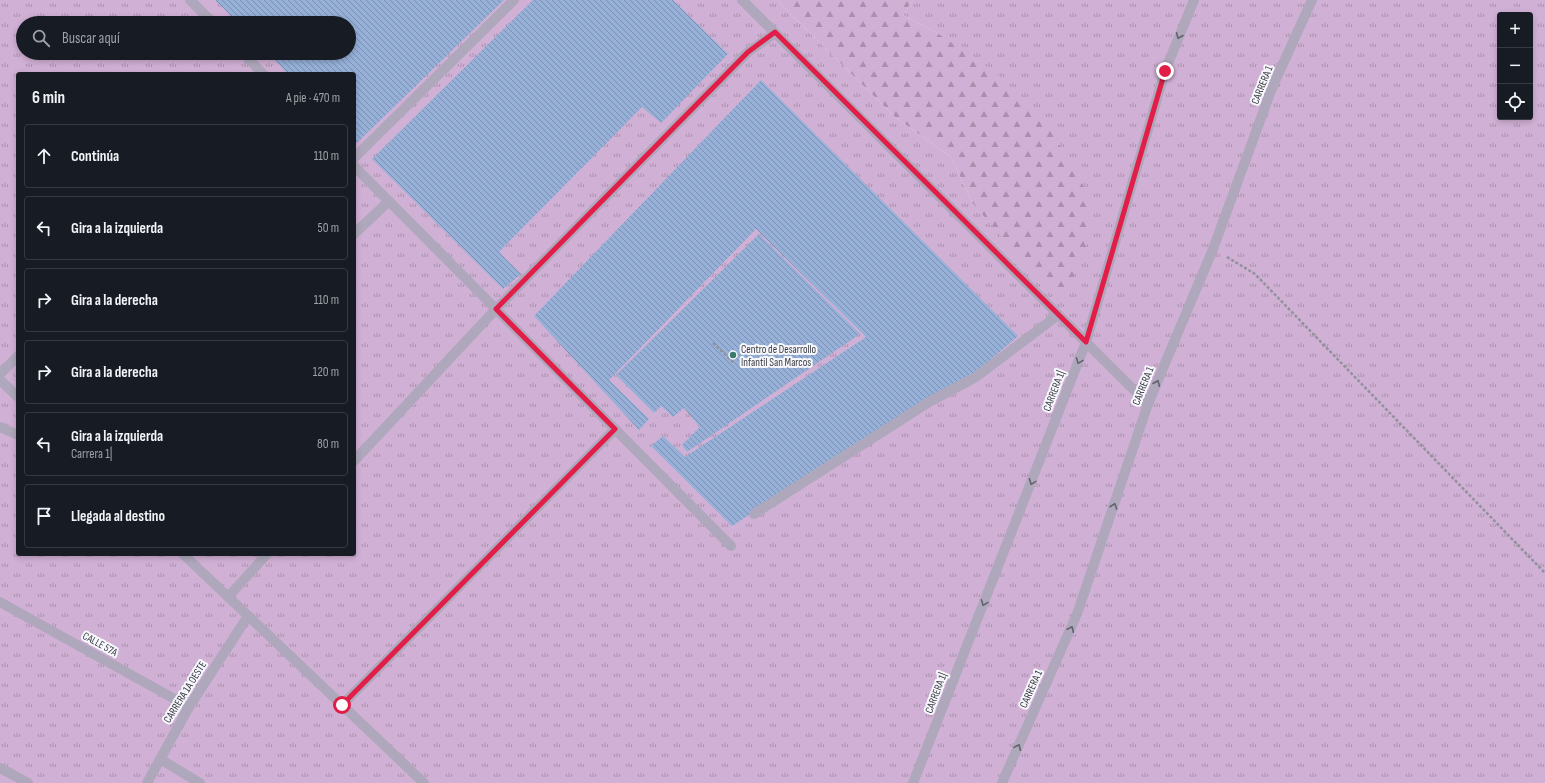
<!DOCTYPE html>
<html lang="es">
<head>
<meta charset="utf-8">
<style>
	:root { --surface:#171b24; --page:#20242c; --text:#f1f3f6; --muted:#9ea1a6; --line:#363941 }
	body { margin:0; font-family:"Sofia Sans Condensed",sans-serif; background:var(--page); color:var(--text) }
	.controls { position:absolute; right:12px; top:12px; display:grid; overflow:hidden; border-radius:4px; box-shadow:0 2px 6px #0003 }
	.controls button { width:36px; height:36px; display:grid; place-items:center; padding:0; border:0; border-bottom:1px solid var(--line); background:var(--surface); color:var(--text); font:20px sans-serif }
	.stop { position:absolute; width:12px; height:12px; margin:-9px; border:3px solid #e11d48; border-radius:50%; background:#fff }
	.stop.end { background:#e11d48; border-color:#fff; box-shadow:0 1px 4px #0008 }
	.list { margin:0; padding:0; list-style:none }
	h2 { display:flex; justify-content:space-between; align-items:center; height:52px; margin:0; padding:0 16px; font-size:17px }
	h2 small { font-size:13px; font-weight:400; color:var(--muted) }
	.list li { display:grid; grid-template-columns:26px 1fr auto; gap:12px; align-items:center; box-sizing:border-box; height:64px; margin:0 8px 8px; padding:0 8px; border:1px solid var(--line); border-radius:4px }
	.list b { display:block; font-size:15px; white-space:nowrap }
	.list p { margin:0; font-size:13px; white-space:nowrap; color:var(--muted) }
	.list em { font-size:13px; font-style:normal; color:var(--muted) }
	.icon { flex:none; width:22px; height:22px; fill:none; stroke:currentColor; stroke-width:2; stroke-linecap:round; stroke-linejoin:round }
	.map { position:relative; flex:none; width:1545px; height:783px; overflow:hidden }
	.search { position:absolute; background:var(--surface); box-shadow:0 2px 6px #0003; left:16px; top:16px; width:340px; height:44px; display:flex; align-items:center; gap:10px; box-sizing:border-box; padding:0 14px; border-radius:22px; color:var(--muted); font-size:15px }
	.panel { position:absolute; background:var(--surface); box-shadow:0 2px 6px #0003; left:16px; top:72px; width:340px; height:484px; border-radius:4px }
	.map>svg:first-child { display:block }
</style>
</head>
<body>
<div class="map">
<svg width="1545" height="783" viewBox="0 0 1545 783">
	<defs>
		<pattern id="grass-tufts" width="24" height="20" patternUnits="userSpaceOnUse"><rect width="24" height="20" fill="#d1b0d5"/><path d="M3 7l-1-3M5 7V3M7 7l1-3M15 17l-1-3M17 17v-4M19 17l1-3" fill="none" stroke="#ab90ae"/></pattern>
		<pattern id="forest-firs" width="22" height="20" patternUnits="userSpaceOnUse"><rect width="22" height="20" fill="#d1b0d5"/><path d="M5 1l3.5 6h-7zM16 11l3.5 6h-7z" fill="#ab90ae"/></pattern>
		<pattern id="building-back-hatch" width="6" height="6" patternUnits="userSpaceOnUse"><rect width="6" height="6" fill="#96b0d8"/><path d="M-1 5l2 2M0 0l6 6M5-1l2 2" fill="none" stroke="#7b90b1"/></pattern>
	</defs>
	<rect width="100%" height="100%" fill="#e8eaf8"/>
	<path fill="url(#grass-tufts)" fill-rule="evenodd" d="M0,0h777l118,117 56,40 21,45 -35,-169 -34,-18 10,-15h632v783h-1545zM1500,15h30v102h-30zM23,23h326v30h-326zM18,74h336v480h-336z"/>
	<polygon fill="url(#forest-firs)" points="777,0 913,0 903,15 937,33 995,72 1045,121 1093,202 1086,249 1064,299 1036,278 972,202 951,157 895,117"/>
	<g fill="url(#building-back-hatch)">
		<polygon points="215,0 504,0 357,143 354,141 354,74 288,74 268,53 349,53 349,23 238,23"/>
		<polygon points="533,0 673,0 728,54 661,123 642,107 499,252 521,274 503,289 372,159"/>
		<polygon points="761,80 1018,336 974,374 921,403 732,526 651,446 663,436 685,457 866,337 756,229 609,380 649,419 639,430 534,316"/>
		<polygon points="759,234 860,334 687,452 682,445 700,427 684,408 673,417 661,406 654,413 616,375"/>
	</g>
	<g fill="none" stroke-linecap="round" stroke-linejoin="round">
		<g stroke="#91929c" stroke-width="2.5" stroke-dasharray="3 2" stroke-linecap="butt">
			<polyline points="1227,257 1255,274 1545,573"/>
			<polyline points="713,343 733,362"/>
		</g>
		<g stroke="#afa8bc" stroke-width="10">
			<polyline points="190,0 213,23"/>
			<polyline points="742,0 1148,404"/>
			<polyline points="243,53 263,74"/>
			<polyline points="354,158 514,0"/>
			<polyline points="354,166 731,546"/>
			<polyline points="354,234 389,201"/>
			<polyline points="0,374 18,356"/>
			<polyline points="0,380 18,397"/>
			<polyline points="0,427 18,435"/>
			<polyline points="354,461 496,309 748,52 775,33"/>
			<polyline points="754,514 929,402 976,377 1058,315"/>
			<polyline points="183,554 424,783"/>
			<polyline points="228,597 267,554"/>
			<polyline points="0,602 189,707"/>
			<polyline points="342,705 615,429"/>
			<polyline points="160,759 200,783"/>
			<polyline points="0,768 28,783"/>
			<polyline points="147,783 189,707 248,616"/>
		</g>
		<g stroke="#afa8bc" stroke-width="10">
			<polyline points="913,783 1086,342 1165,71 1194,0"/>
			<polyline points="1002,783 1077,614 1148,404 1213,249 1272,88 1312,0"/>
		</g>
	</g>
	<defs><path id="oneway-chevron" d="M-2-3.5L2.5 0L-2 3.5" fill="none" stroke-width="1.6" stroke-linecap="round" stroke-linejoin="round"/></defs>
	<g stroke="#63616b">
		<use href="#oneway-chevron" transform="translate(1179 36) rotate(113)"/>
		<use href="#oneway-chevron" transform="translate(1079 361) rotate(111)"/>
		<use href="#oneway-chevron" transform="translate(1157 383) rotate(-67)"/>
		<use href="#oneway-chevron" transform="translate(1032 482) rotate(111)"/>
		<use href="#oneway-chevron" transform="translate(1114 506) rotate(-71)"/>
		<use href="#oneway-chevron" transform="translate(984 603) rotate(111)"/>
		<use href="#oneway-chevron" transform="translate(1071 629) rotate(-66)"/>
		<use href="#oneway-chevron" transform="translate(1018 747) rotate(-66)"/>
	</g>
	<g fill="none" stroke-linecap="round" stroke-linejoin="round">
		<polyline stroke="#e11d48" stroke-width="5" points="342,705 615,429 496,309 748,52 775,32 1086,342 1165,71"/>
	</g>
	<circle fill="#3a7b69" stroke="#f7f8fd" stroke-width="1.5" cx="733" cy="355" r="4"/>
	<g text-anchor="middle" dominant-baseline="central" stroke-width="4" stroke-linejoin="round" paint-order="stroke">
		<g font-size="11" fill="#3a3b40" stroke="#f7f8fd">
			<text transform="translate(1262 85) rotate(-68)">CARRERA 1</text>
			<text transform="translate(1143 386) rotate(-68)">CARRERA 1</text>
			<text transform="translate(1054 391) rotate(-69)">CARRERA 1|</text>
			<text transform="translate(100 644) rotate(29)">CALLE 57A</text>
			<text transform="translate(1031 689) rotate(-66)">CARRERA 1</text>
			<text transform="translate(185 692) rotate(-58)">CARRERA 1A OESTE</text>
			<text transform="translate(936 693) rotate(-69)">CARRERA 1|</text>
		</g>
		<g font-size="11" fill="#3a3b40" stroke="#f7f8fd" text-anchor="start">
			<text x="741" y="349">Centro de Desarrollo<tspan x="741" dy="13">Infantil San Marcos</tspan></text>
		</g>
	</g>
</svg>
<div class="controls">
<button>+</button>
<button>−</button>
<button><svg class="icon" aria-label="locate" viewBox="0 0 24 24"><circle cx="12" cy="12" r="6"/><path d="M12 2v4M12 18v4M2 12h4M18 12h4"/></svg></button>
</div>
<div class="stop" style="left:342px;top:705px"></div>
<div class="stop end" style="left:1165px;top:71px"></div>
<div class="search"><svg class="icon" aria-label="search" viewBox="0 0 24 24"><circle cx="10" cy="10" r="6"/><path d="M15 15l6 6"/></svg>Buscar aquí</div>
<section class="panel">
<h2>6 min<small>A pie · 470 m</small></h2>
<ul class="list">
<li><svg class="icon" aria-label="ahead" viewBox="0 0 24 24"><path d="M12 20V5M6 11l6-6 6 6"/></svg><div><b>Continúa</b></div><em>110 m</em></li>
<li><svg class="icon" aria-label="left" viewBox="0 0 24 24"><path d="M17 20v-9H6M10 6l-5 5 5 5"/></svg><div><b>Gira a la izquierda</b></div><em>50 m</em></li>
<li><svg class="icon" aria-label="right" viewBox="0 0 24 24"><path d="M7 20v-9h11M14 6l5 5-5 5"/></svg><div><b>Gira a la derecha</b></div><em>110 m</em></li>
<li><svg class="icon" aria-label="right" viewBox="0 0 24 24"><path d="M7 20v-9h11M14 6l5 5-5 5"/></svg><div><b>Gira a la derecha</b></div><em>120 m</em></li>
<li><svg class="icon" aria-label="left" viewBox="0 0 24 24"><path d="M17 20v-9H6M10 6l-5 5 5 5"/></svg><div><b>Gira a la izquierda</b><p>Carrera 1|</p></div><em>80 m</em></li>
<li><svg class="icon" aria-label="arrive" viewBox="0 0 24 24"><path d="M6 21V4h12l-3 4 3 4H6"/></svg><div><b>Llegada al destino</b></div></li>
</ul>
</section>
</div>
</body>
</html>
